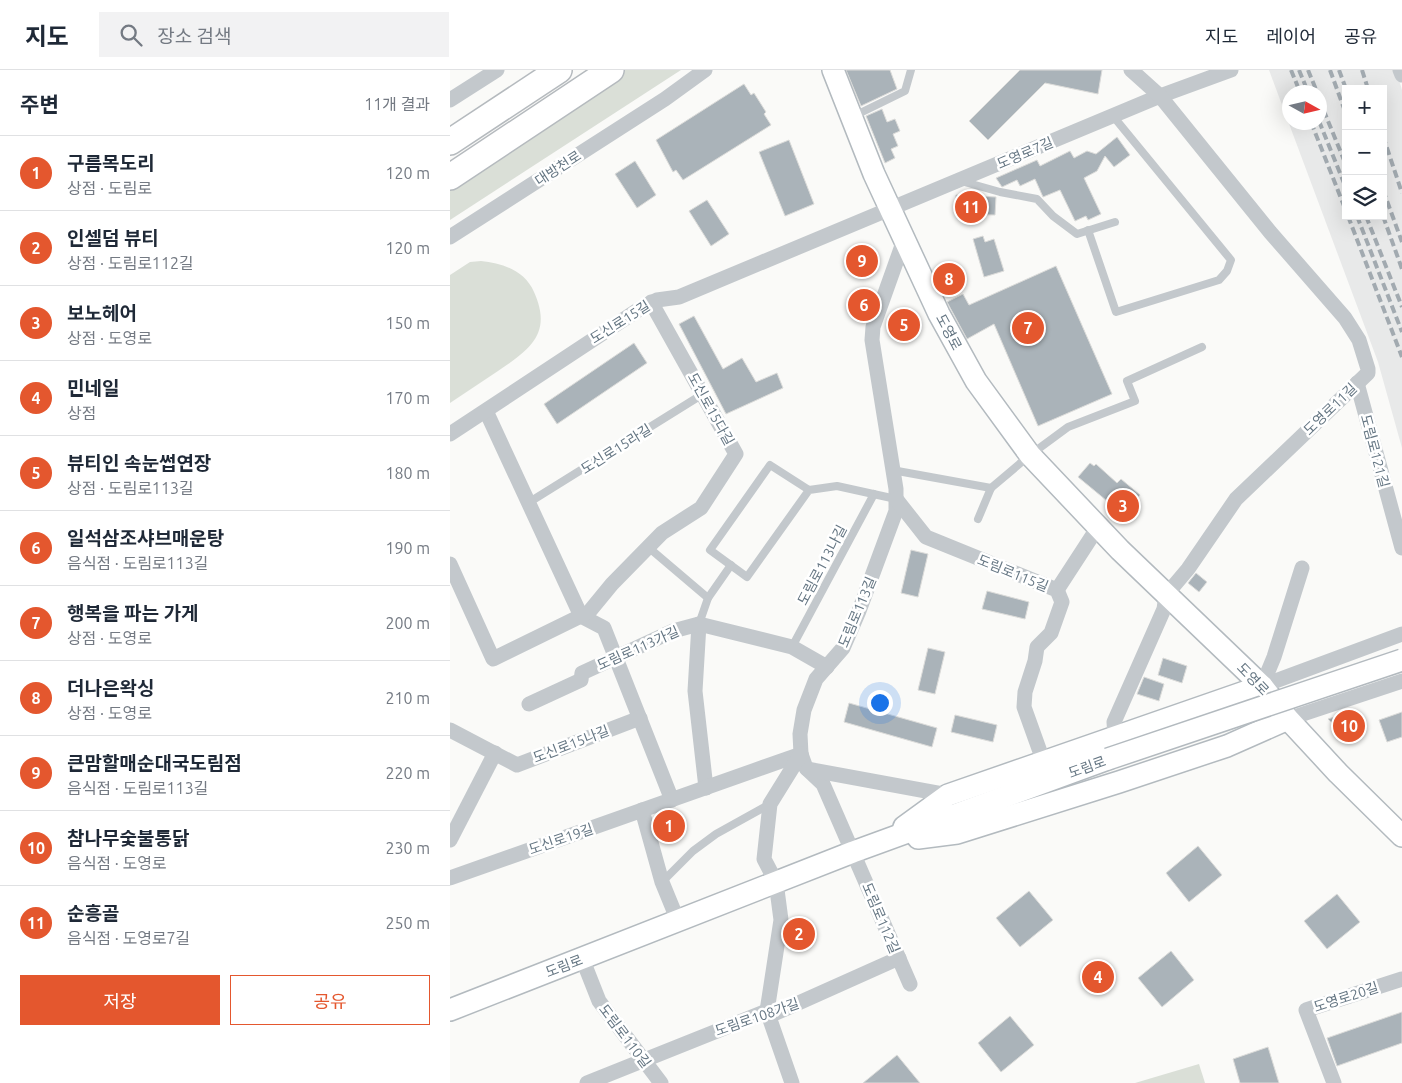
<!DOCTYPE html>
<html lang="ko">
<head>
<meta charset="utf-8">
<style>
	:root { --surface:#fff; --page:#f2f2f3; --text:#1f2937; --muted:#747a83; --line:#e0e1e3; --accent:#e4572e }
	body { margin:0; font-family:Ubuntu,"Noto Sans KR",sans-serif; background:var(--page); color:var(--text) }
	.controls { position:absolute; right:15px; top:15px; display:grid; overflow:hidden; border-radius:0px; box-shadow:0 5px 20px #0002 }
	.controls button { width:45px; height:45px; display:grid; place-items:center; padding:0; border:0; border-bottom:1px solid var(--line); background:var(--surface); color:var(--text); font:25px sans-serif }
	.compass { position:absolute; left:832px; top:15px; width:45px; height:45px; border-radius:50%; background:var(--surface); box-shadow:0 5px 20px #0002; rotate:98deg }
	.you { position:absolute; left:429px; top:632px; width:18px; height:18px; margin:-12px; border:4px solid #fff; border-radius:50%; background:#1a73e8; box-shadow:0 0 0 8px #1a73e833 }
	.badge { display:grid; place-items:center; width:32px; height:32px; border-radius:50%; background:var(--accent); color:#fff; font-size:16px; font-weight:700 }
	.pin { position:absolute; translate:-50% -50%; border:2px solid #fff; box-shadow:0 1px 5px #0006 }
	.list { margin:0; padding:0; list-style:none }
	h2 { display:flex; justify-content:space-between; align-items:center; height:65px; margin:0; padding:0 20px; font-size:21px }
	h2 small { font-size:16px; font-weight:400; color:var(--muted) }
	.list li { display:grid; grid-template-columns:32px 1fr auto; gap:15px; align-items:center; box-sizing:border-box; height:75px; padding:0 20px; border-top:1px solid var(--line) }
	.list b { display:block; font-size:19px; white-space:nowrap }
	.list p { margin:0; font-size:16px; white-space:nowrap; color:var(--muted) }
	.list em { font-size:16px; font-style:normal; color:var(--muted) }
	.actions { display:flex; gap:10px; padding:15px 20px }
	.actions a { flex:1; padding:11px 0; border:1px solid var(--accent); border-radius:0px; text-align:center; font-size:18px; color:var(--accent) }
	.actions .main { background:var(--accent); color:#fff }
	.icon { flex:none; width:28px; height:28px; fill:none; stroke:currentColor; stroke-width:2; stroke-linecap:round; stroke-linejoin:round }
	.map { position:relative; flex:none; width:952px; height:1013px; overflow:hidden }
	header { display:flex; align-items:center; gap:30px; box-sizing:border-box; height:70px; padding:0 25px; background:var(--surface); border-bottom:1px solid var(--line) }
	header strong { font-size:24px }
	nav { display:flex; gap:28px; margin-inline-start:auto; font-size:18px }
	.search { width:350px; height:45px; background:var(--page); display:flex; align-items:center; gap:12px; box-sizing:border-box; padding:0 18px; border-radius:0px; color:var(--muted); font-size:19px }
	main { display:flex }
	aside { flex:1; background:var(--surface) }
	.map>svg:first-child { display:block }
</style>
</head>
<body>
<header>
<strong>지도</strong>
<div class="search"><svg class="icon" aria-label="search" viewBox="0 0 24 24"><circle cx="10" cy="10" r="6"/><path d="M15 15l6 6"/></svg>장소 검색</div>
<nav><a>지도</a><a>레이어</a><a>공유</a></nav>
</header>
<main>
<aside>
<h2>주변<small>11개 결과</small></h2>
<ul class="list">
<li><span class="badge">1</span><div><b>구름목도리</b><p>상점 · 도림로</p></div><em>120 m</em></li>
<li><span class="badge">2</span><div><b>인셀덤 뷰티</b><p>상점 · 도림로112길</p></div><em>120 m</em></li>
<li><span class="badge">3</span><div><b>보노헤어</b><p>상점 · 도영로</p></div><em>150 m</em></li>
<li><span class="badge">4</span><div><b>민네일</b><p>상점</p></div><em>170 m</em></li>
<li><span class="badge">5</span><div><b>뷰티인 속눈썹연장</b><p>상점 · 도림로113길</p></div><em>180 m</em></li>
<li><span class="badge">6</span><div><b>일석삼조샤브매운탕</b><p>음식점 · 도림로113길</p></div><em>190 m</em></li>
<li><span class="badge">7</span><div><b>행복을 파는 가게</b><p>상점 · 도영로</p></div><em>200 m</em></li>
<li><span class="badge">8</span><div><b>더나은왁싱</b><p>상점 · 도영로</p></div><em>210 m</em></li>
<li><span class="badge">9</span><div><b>큰맘할매순대국도림점</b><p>음식점 · 도림로113길</p></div><em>220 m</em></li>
<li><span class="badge">10</span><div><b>참나무숯불통닭</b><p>음식점 · 도영로</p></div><em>230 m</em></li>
<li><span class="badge">11</span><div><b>순흥골</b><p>음식점 · 도영로7길</p></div><em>250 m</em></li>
</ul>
<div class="actions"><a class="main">저장</a><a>공유</a></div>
</aside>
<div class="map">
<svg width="952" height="1013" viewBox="0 0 952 1013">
	<rect width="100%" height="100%" fill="#fafaf8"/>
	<path fill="#e8e9e9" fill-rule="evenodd" d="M819,0h127l1,3 5,17v358l-24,-86zM896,19h37v127h-37zM839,22h30v30h-30z"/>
	<g fill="#dadfd7">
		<polygon points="173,0 231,0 0,150 0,113"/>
		<path d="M31,191c22,2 44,10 53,31 19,42 -5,58 -36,79 -16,11 -32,21 -48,32v-128l20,-13z"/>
		<polygon points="749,994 755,1013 685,1013"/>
	</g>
	<g fill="#aab3b9" stroke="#dcdcda">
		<polygon points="396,0 440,0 447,19 411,36"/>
		<polygon points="570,0 652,0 648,24 595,13 538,70 519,51"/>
		<polygon points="294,14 301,25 304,23 316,42 314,44 321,55 233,110 226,100 223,102 206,70"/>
		<polygon points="432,39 437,52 445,49 450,61 443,64 448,76 441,79 445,88 435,93 416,46"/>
		<polygon points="667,67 680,85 664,97 655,86 647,101 634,108 651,144 638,150 636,146 625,151 610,120 593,127 585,109 570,116 567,110 552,117 546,108 587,90 590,96 620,81 624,88 637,81 646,84"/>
		<polygon points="339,70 364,134 335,146 309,82"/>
		<polygon points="185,91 206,125 187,138 165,104"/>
		<polygon points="506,125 546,127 545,145 505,144"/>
		<polygon points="257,130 279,164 261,176 239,141"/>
		<polygon points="533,166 535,172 544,169 554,201 534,207 523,169"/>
		<polygon points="606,196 662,324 588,356 544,254 517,269 497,232 513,224 519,235"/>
		<polygon points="244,246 273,299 292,288 306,312 327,303 333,318 276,344 229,254"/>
		<polygon points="184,273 197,293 107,354 94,334"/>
		<polygon points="640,393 644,396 646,394 667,413 671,409 690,425 674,445 628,407"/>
		<polygon points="461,480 478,484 468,527 451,523"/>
		<polygon points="746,503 757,512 749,522 738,513"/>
		<polygon points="537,521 579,532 575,549 532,539"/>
		<polygon points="478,578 495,582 485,624 468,620"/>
		<polygon points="713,588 737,596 732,613 708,605"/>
		<polygon points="694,607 714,614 709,631 687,624"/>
		<polygon points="399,633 487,658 482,677 394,652"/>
		<polygon points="905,641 916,651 899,670 878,649"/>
		<polygon points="952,642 952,667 937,672 929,650"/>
		<polygon points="505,645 547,655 543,672 501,662"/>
		<polygon points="748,776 772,805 739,832 716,803"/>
		<polygon points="579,821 603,850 570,877 546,848"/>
		<polygon points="887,824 910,852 877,879 854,851"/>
		<polygon points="721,881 744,910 712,937 688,908"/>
		<polygon points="952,942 952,973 887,996 877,968"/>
		<polygon points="560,946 584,975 551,1002 528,973"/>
		<polygon points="818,977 829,1013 790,1013 783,989"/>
		<polygon points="447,985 470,1013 413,1013"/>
	</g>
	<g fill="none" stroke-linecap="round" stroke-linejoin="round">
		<g stroke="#b3babf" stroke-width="24">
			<g id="secondary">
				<polyline points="383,0 424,104 489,244 526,311 580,385 670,480 812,616 838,649 888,703 952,766"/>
				<polyline points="454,757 498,725 812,616"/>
				<polyline points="468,768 507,763 669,712 777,676 838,649"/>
				<polyline points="0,940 403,782 658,689"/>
			</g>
		</g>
		<g stroke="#b5babe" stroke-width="28">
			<g id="primary">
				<polyline points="0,72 109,0"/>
				<polyline points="0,107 161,0"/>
			</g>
		</g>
		<g stroke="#c3c8cc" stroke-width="8">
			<polyline points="404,46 455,21 461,0"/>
			<polyline points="511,111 550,122 587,129 603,146 627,164 665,152"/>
			<polyline points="638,160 666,242 769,210 777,201 781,190 663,46"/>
			<polyline points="442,400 541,418"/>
			<polyline points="359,420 297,507 260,480 320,395 359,420 387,416 446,429"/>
			<polyline points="78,433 253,324"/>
			<polyline points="528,449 541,418 580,385 618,357 685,331 677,311 752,277"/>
			<polyline points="198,477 258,528"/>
			<polyline points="249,554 258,528 281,495"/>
			<polyline points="342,577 424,424"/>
			<polyline points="212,812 243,781 266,764 320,734"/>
		</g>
		<g stroke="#c3c8cc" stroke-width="15">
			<polyline points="950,0 952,5"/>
			<polyline points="0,30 47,0"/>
			<polyline points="0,167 215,29 255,0"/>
			<polyline points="454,170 423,257 422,270 446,419 446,441 409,541 393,578 366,609 354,640 350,664 351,684 356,698 373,714 460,914"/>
			<polyline points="907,313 952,478"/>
			<polyline points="36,341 131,546 154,558 222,730"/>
			<polyline points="0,364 191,238 207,230 229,227 710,26 781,0"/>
			<polyline points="446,429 476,467 607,520 612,532 601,563 587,577 585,591 575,622 574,637 593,690"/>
			<polyline points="0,494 43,589 139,542 162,514 212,463 251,438 286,384 201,232"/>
			<polyline points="607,520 648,457"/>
			<polyline points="249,554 245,621 256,718"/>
			<polyline points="812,616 952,564"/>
			<polyline points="812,616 824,587 852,498"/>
			<polyline points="79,634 131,610 132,603 223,561 249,554 342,577 377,597"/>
			<polyline points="838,649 952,611"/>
			<polyline points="0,660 67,695 190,648"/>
			<polyline points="665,666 664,652 714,539 716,525 738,499 786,429 918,303 918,299 909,270 895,248 820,162 710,26 681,0"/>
			<polyline points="357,699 498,725"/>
			<polyline points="192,740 212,812 228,851"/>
			<polyline points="0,770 45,683"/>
			<polyline points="0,808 351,684"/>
			<polyline points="132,888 149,931 211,1013"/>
			<polyline points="137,1013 317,941 326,943 449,888"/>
			<polyline points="342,1013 317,941 331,850 326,812 314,789 320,734 351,684"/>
			<polyline points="884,1013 856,940 952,909"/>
		</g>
		<use href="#secondary" stroke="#fff" stroke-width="21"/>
		<use href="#primary" stroke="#fff" stroke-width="25"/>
		<g stroke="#a2aab0" stroke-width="4" stroke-dasharray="8 4" stroke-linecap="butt">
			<polyline points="841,0 850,22"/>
			<polyline points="849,0 858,22"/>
			<polyline points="858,0 867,22"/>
			<polyline points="880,0 896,44"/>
			<polyline points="889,0 896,19"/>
			<polyline points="912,0 918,19"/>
			<polyline points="869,29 896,95"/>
			<polyline points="869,51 896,118"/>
			<polyline points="861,52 896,141"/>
			<polyline points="933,66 952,123"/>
			<polyline points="933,120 952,172"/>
			<polyline points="898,146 952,287"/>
			<polyline points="907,146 952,262"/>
			<polyline points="916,146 952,237"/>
			<polyline points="933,146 952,199"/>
		</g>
		<g stroke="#b3babf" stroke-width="24" stroke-linecap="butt">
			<polyline id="secondary-bridge" points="658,689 952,590"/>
		</g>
		<use href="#secondary-bridge" stroke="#fff" stroke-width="21"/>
	</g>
	<g text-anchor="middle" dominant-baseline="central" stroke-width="5" stroke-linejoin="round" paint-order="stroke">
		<g font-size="14" fill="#657683" stroke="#fff">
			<text transform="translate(575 83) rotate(-23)">도영로7길</text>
			<text transform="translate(108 98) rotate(-33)">대방천로</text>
			<text transform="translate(170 252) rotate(-32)">도신로15길</text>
			<text transform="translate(499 262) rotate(62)">도영로</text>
			<text transform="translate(261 339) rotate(61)">도신로15다길</text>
			<text transform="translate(880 339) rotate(-44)">도영로11길</text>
			<text transform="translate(166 379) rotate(-32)">도신로15라길</text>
			<text transform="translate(925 381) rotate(75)">도림로121길</text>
			<text transform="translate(372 495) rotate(-62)">도림로113나길</text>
			<text transform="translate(563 503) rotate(22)">도림로115길</text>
			<text transform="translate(407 542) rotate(-67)">도림로113길</text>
			<text transform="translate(188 578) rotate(-24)">도림로113가길</text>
			<text transform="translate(803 609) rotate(46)">도영로</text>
			<text transform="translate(121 674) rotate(-21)">도신로15나길</text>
			<text transform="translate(637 697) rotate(-20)">도림로</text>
			<text transform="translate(111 769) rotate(-19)">도신로19길</text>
			<text transform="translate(431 848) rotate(67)">도림로112길</text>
			<text transform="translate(114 896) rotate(-21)">도림로</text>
			<text transform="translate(896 927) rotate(-18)">도영로20길</text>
			<text transform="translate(307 947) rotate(-19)">도림로108가길</text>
			<text transform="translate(175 966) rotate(53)">도림로110길</text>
		</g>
	</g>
</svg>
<div class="controls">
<button>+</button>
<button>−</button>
<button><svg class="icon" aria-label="layers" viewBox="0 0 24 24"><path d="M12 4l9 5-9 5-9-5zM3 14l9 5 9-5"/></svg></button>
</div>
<svg class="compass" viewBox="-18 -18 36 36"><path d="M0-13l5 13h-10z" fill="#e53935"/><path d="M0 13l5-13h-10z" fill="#747a83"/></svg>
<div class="you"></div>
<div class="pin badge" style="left:219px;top:756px">1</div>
<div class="pin badge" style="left:349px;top:864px">2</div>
<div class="pin badge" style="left:673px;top:436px">3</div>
<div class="pin badge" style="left:648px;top:907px">4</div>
<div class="pin badge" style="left:454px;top:255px">5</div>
<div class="pin badge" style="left:414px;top:235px">6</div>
<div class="pin badge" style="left:578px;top:258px">7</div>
<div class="pin badge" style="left:499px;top:209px">8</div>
<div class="pin badge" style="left:412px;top:191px">9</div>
<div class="pin badge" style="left:899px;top:656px">10</div>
<div class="pin badge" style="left:521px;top:137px">11</div>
</div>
</main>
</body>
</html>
